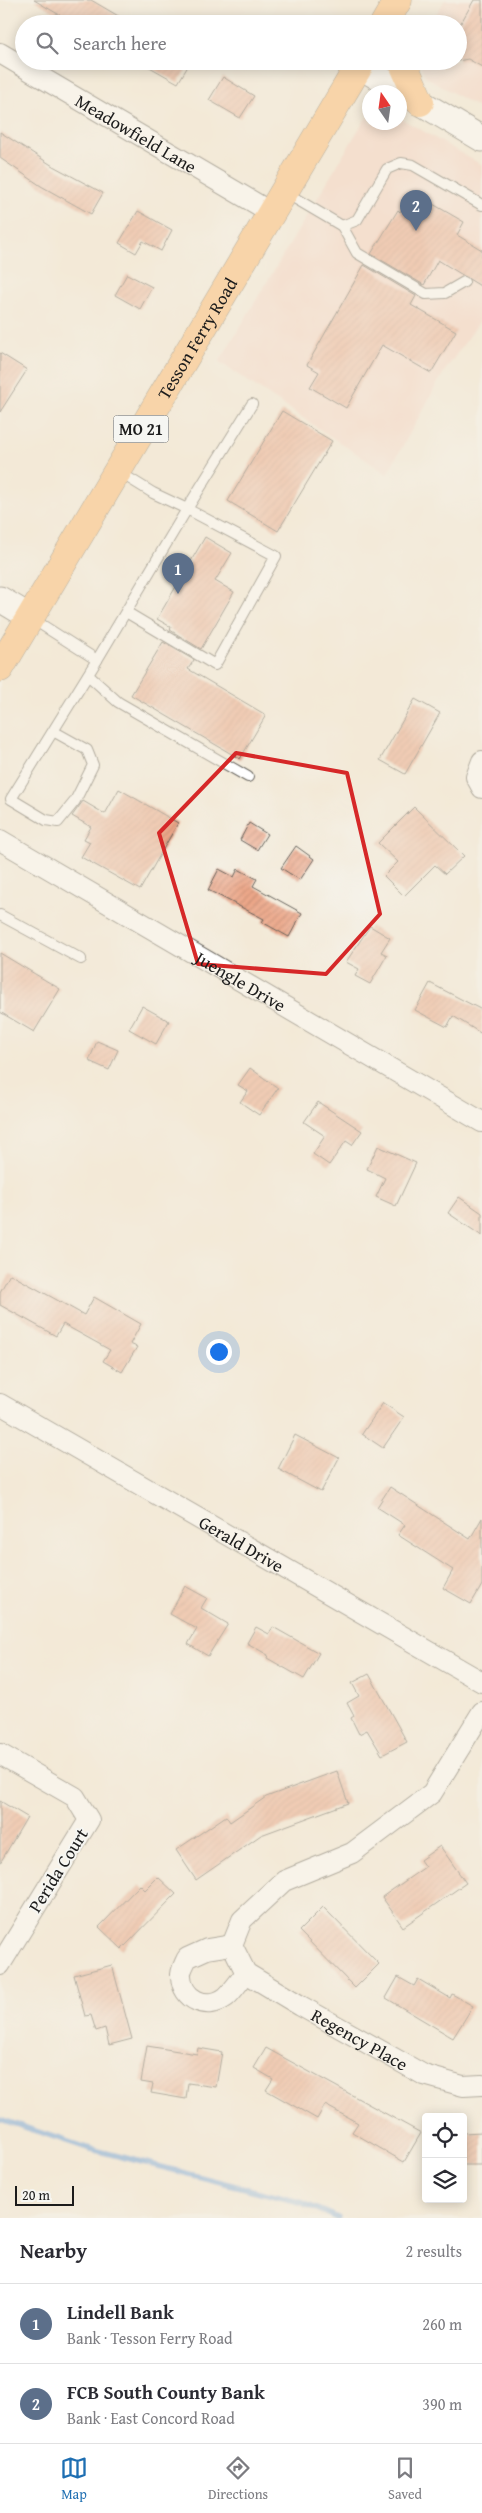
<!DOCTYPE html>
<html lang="en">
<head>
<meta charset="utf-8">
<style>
	:root { --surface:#fff; --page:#f7f7f7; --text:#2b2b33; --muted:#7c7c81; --line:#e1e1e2; --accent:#1f6fb2 }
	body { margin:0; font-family:"Gentium Book Plus",serif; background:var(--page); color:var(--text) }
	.controls { position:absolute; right:15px; bottom:15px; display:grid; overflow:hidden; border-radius:5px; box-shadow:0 2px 12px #0003 }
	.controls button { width:45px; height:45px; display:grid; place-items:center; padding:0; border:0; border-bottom:1px solid var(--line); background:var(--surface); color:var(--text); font:25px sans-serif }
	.compass { position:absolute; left:362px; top:85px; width:45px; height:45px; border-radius:50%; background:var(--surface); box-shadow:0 2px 12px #0003; rotate:347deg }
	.scale { position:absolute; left:15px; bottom:12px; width:59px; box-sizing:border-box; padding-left:5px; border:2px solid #1c1c1c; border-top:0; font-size:14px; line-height:18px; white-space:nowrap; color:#1c1c1c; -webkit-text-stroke:4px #f6f6f2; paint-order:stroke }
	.you { position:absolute; left:218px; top:1351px; width:18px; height:18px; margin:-12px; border:4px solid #fff; border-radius:50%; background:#1a73e8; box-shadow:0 0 0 8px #1a73e833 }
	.badge { display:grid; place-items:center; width:32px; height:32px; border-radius:50%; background:var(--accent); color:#fff; font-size:16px; font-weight:700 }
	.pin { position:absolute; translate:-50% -41px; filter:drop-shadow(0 1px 2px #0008) }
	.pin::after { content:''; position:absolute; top:26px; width:18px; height:15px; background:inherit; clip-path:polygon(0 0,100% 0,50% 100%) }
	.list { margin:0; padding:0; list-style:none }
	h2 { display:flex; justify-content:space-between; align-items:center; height:65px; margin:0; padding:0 20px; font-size:21px }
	h2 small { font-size:16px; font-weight:400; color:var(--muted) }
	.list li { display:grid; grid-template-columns:32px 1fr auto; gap:15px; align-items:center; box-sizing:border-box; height:80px; padding:0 20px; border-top:1px solid var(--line) }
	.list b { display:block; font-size:19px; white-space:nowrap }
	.list p { margin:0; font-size:16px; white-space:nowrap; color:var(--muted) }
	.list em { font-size:16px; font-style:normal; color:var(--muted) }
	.icon { flex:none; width:28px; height:28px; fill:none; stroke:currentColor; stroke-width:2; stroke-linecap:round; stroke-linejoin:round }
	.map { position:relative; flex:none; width:482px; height:2218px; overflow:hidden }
	.search { position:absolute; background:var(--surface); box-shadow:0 2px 12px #0003; left:15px; right:15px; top:15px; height:55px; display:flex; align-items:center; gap:12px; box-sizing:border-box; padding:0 18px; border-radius:28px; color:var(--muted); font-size:19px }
	.sheet { height:225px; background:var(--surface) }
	nav { display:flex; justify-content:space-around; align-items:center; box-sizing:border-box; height:70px; border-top:1px solid var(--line); background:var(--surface); font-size:14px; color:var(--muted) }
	nav a { display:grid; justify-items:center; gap:2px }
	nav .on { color:var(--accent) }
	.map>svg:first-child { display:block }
</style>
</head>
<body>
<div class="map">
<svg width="482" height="2218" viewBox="0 0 482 2218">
	<defs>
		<pattern id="building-hatch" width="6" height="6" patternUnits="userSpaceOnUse" patternTransform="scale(1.25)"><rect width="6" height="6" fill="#eca789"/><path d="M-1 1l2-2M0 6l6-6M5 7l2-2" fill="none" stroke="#ca8f76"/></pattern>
	</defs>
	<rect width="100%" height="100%" fill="#f6f6f2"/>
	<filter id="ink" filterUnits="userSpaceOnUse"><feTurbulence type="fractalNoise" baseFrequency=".02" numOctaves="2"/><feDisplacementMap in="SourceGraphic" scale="10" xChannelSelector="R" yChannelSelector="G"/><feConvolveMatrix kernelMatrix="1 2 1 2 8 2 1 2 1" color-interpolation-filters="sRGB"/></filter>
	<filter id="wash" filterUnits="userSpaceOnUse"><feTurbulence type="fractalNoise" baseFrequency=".0096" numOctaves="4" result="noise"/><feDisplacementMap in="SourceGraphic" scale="20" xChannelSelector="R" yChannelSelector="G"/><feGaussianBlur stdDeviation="1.12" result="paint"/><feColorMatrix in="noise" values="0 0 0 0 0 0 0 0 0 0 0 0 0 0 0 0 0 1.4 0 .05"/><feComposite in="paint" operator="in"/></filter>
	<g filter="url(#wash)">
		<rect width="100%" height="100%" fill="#f3e9d7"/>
		<g fill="#f5d2c3">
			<polygon points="445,0 482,0 482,110 426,77 418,61 458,61 458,24 430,24"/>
			<polygon points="369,117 370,122 400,122 400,118 482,165 482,318 444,372 387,474 219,362 365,119"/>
		</g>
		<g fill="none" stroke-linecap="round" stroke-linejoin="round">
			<polyline stroke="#6da2da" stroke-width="5.5" points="0,2119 87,2148 303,2203 338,2218"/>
		</g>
		<g id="blocks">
			<g fill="url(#building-hatch)">
				<polygon points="34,0 91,0 132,24 75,24"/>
				<polygon points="474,0 482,0 482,67 468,59 458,61 458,28"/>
				<polygon points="139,61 191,61 178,83"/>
				<polygon points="223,77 254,96 240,118 209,100"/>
				<polygon points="0,132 53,166 103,193 91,214 41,186 0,158"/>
				<polygon points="412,192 464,222 457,235 482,250 482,287 438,260 424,285 371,254 398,210 400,212"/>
				<polygon points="138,211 172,230 161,251 143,241 136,253 119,243"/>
				<polygon points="364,265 416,296 411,305 456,331 431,373 382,345 346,408 310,387 319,372 307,365"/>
				<polygon points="127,274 152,287 140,309 115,295"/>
				<polygon points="0,353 27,370 0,412"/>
				<polygon points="282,411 332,441 278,531 228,501"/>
				<polygon points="205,537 232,553 215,581 234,592 201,649 170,630 171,627 157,619"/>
				<polygon points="163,642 194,660 188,669 266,715 240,759 131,695"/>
				<polygon points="415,699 440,713 405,774 380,760"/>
				<polygon points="119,789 178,823 140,890 81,857 90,842 84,839 91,827 72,816 83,801 105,814"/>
				<polygon points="414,807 464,856 445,874 435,865 404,896 384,876 398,862 378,843"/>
				<polygon points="249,823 267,834 257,850 240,840"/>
				<polygon points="296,846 314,859 300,880 281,868"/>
				<polygon points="219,869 234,877 238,869 257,879 253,886 302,913 289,937 262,922 264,919 208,890"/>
				<polygon points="370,926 390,938 381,952 387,955 370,984 355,976 359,969 346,962"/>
				<polygon points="0,953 60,989 34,1032 0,1012"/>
				<polygon points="430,983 482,1010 482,1034 453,1016 447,1027 415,1010"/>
				<polygon points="142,1006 169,1021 156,1044 129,1029"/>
				<polygon points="97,1041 118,1050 109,1070 89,1061"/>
				<polygon points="250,1068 278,1088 259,1115 240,1102 248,1091 238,1085"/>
				<polygon points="318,1102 362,1131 352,1145 346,1141 329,1165 313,1154 325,1136 304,1122"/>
				<polygon points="378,1146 416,1163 396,1206 376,1197 385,1178 367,1169"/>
				<polygon points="459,1197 482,1213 482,1236 448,1213"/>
				<polygon points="10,1274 84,1315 94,1297 141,1324 130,1344 137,1347 122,1372 103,1361 110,1350 63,1324 56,1336 0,1305 0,1292"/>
				<polygon points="383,1403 404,1417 383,1448 362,1434"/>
				<polygon points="295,1435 339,1458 321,1492 278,1469"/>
				<polygon points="390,1487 470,1539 482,1518 482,1585 471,1604 443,1588 453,1570 398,1535 405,1525 377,1507"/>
				<polygon points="185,1586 207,1598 201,1608 228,1624 208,1656 188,1644 197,1629 170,1614"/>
				<polygon points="256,1627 269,1634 273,1627 319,1653 304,1679 267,1658 268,1655 247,1643"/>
				<polygon points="369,1674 407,1742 382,1755 367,1730 359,1734 351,1718 354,1716 347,1703 359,1696 352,1683"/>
				<polygon points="337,1771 348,1803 261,1835 196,1880 176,1850 226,1816 230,1822 266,1797"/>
				<polygon points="0,1801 27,1817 0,1863"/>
				<polygon points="440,1846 466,1883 403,1927 382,1897 425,1867 420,1860"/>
				<polygon points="158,1877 176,1894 122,1949 99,1927 140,1885 145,1890"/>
				<polygon points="323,1907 379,1964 355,1988 299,1931"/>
				<polygon points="112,1965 132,2039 109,2045 105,2028 96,2031 91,2015 85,2016 74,1975"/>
				<polygon points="398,1977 414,1986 418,1979 450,1998 452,1994 473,2006 453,2038 386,1998"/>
				<polygon points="147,2046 197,2054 198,2048 222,2052 216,2087 188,2083 186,2099 151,2093 153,2084 141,2082"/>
				<polygon points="266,2048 421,2133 404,2162 352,2132 358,2123 325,2105 317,2119 266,2090 273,2079 254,2068"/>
				<polygon points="482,2132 482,2165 463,2165 463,2133"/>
			</g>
		</g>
	</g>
	<g filter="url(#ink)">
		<use href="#blocks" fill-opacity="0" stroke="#67645d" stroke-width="1"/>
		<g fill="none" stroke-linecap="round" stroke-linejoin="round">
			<g stroke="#67645d" stroke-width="12">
				<g id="service">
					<polyline points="286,193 342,226 357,253 426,294 445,293 464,282"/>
					<polyline points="342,226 357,220 387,169 401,163 413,165 482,205"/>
					<polyline points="126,612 215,665 276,556 187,509 252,404"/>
					<polyline points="31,618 97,660 11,799 46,820 58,822 75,801 93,765 87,750 53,731"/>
					<polyline points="97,660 187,509 153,493 119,472"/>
					<polyline points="88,675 118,702 248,777"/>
					<polyline points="0,915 81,959"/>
				</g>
			</g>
			<g stroke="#67645d" stroke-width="22">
				<g id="minor">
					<path id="s1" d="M0,53l272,160"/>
					<polyline points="482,761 476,777 482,788"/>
					<path id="s2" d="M0,840l482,282"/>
					<path id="s3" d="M0,1404l482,278"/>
					<path id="s4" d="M482,1712l-50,81 -80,60 -68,28 -42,39 -10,25 14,28 55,33 123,69 39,11 19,-1"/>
					<polyline points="0,1754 75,1797 89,1820 0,1965"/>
					<path d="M232,1945l-25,4 -20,9c-2,5 -7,13 -6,18 1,24 26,35 45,21 7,-6 14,-17 20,-24"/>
				</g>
			</g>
			<g stroke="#67645d" stroke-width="27">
				<g id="tertiary">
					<polyline points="359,66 482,139"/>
					<polyline points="0,599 30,617"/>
				</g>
			</g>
			<g stroke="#67645d" stroke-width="29">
				<g id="primary">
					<polyline points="384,24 398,0"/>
					<polyline points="402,61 420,102"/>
					<path id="s5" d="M0,668l362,-607"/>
				</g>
			</g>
			<use href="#service" stroke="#fff" stroke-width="10"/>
			<use href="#minor" stroke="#fff" stroke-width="20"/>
			<use href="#tertiary" stroke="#fff" stroke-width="25"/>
			<use href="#primary" stroke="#ffbb71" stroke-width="28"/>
		</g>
	</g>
	<path d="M0 0H482V2218H0ZM236,753l111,20 33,141 -54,60 -128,-10 -39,-131z" fill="#f3e9d7" fill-opacity=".55" fill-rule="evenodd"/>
	<path fill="none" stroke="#d62828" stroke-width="4" stroke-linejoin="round" d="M236,753l111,20 33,141 -54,60 -128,-10 -39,-131z"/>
	<g text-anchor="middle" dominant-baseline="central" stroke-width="4" stroke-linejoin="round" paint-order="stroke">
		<rect fill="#f6f6f2" stroke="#5d5d5c" stroke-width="1" x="113.5" y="415.5" width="55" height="27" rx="4"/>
		<g font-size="16" font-weight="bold" fill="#1c1c1c">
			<text x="141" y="429">MO 21</text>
		</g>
		<g font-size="18" fill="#1c1c1c" stroke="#f6f6f2">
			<text stroke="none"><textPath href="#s1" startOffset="158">Meadowfield Lane</textPath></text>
			<text stroke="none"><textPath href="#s5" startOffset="384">Tesson Ferry Road</textPath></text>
			<text stroke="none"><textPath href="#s2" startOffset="279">Juengle Drive</textPath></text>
			<text stroke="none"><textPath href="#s3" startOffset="279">Gerald Drive</textPath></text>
			<text transform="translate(58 1870) rotate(-58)">Perida Court</text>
			<text stroke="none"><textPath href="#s4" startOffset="516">Regency Place</textPath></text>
		</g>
	</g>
</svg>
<div class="controls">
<button><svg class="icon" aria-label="locate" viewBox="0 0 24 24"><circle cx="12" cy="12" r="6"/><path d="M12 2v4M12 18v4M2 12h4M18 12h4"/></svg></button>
<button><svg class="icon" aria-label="layers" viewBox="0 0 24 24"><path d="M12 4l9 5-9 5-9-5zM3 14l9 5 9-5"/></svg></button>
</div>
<svg class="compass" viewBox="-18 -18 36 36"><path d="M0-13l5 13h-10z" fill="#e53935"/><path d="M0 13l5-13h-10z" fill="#7c7c81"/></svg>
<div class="scale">20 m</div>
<div class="you"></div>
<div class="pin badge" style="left:178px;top:594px;background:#5c6f8a">1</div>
<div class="pin badge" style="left:416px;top:231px;background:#5c6f8a">2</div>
<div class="search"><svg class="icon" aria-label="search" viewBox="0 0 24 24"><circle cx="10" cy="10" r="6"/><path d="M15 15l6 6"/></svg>Search here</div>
</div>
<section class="sheet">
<h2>Nearby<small>2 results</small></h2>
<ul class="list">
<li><span class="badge" style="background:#5c6f8a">1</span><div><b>Lindell Bank</b><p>Bank · Tesson Ferry Road</p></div><em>260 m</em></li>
<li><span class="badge" style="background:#5c6f8a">2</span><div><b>FCB South County Bank</b><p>Bank · East Concord Road</p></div><em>390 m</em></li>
</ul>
</section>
<nav>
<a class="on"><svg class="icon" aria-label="map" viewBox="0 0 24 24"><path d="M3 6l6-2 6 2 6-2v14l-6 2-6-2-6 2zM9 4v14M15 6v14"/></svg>Map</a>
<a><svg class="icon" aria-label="directions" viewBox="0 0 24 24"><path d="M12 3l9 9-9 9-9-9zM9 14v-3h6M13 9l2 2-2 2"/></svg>Directions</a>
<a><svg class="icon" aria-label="saved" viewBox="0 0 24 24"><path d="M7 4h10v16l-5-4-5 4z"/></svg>Saved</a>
</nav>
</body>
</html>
